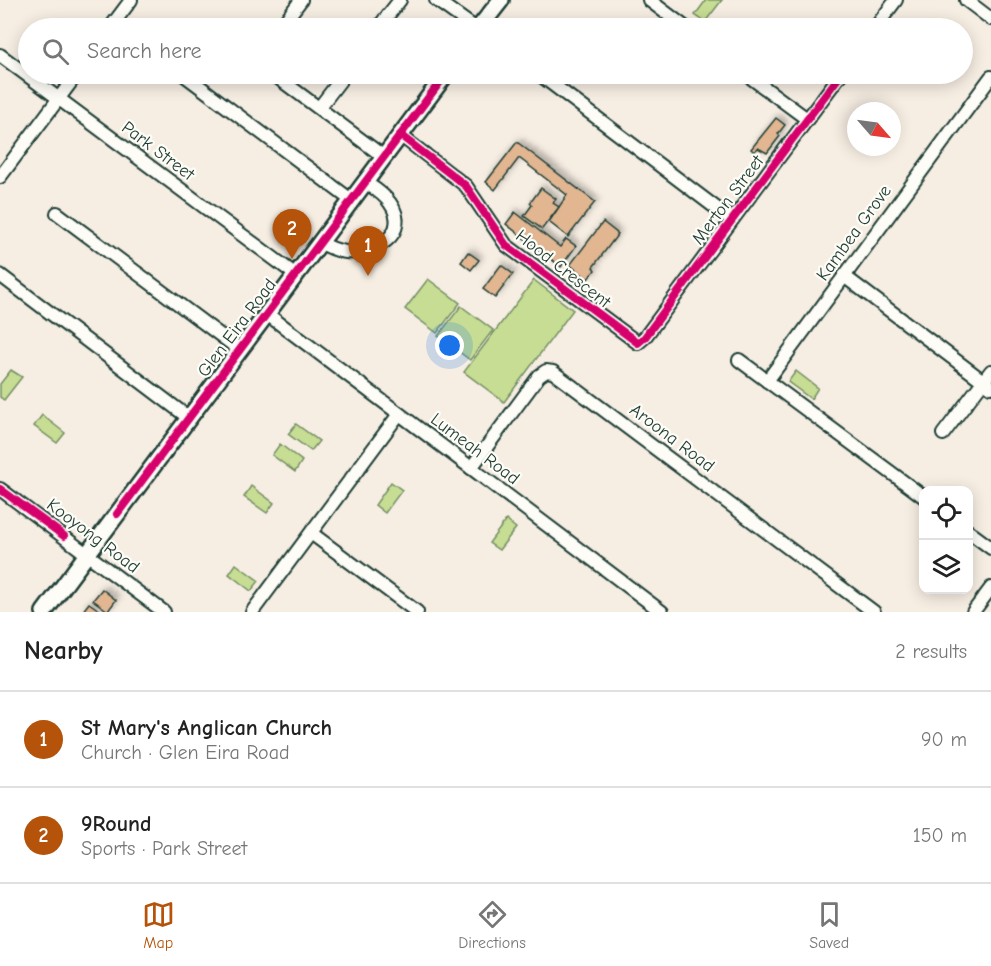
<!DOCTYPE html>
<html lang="en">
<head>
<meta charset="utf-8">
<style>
	:root { --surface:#fff; --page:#f2f2f2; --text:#222; --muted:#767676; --line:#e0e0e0; --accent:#b45309 }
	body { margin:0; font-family:"Comic Neue",sans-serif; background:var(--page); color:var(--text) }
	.controls { position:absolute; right:18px; bottom:18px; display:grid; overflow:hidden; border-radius:12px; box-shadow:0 3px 15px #0003 }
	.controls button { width:54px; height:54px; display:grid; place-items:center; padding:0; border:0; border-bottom:2px solid var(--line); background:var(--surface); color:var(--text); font:30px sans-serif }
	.compass { position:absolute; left:847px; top:102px; width:54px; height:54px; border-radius:50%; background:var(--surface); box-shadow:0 3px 15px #0003; rotate:118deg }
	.you { position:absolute; left:450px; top:346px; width:21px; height:21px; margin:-15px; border:4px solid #fff; border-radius:50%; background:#1a73e8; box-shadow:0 0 0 9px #1a73e833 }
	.badge { display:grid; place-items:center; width:39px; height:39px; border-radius:50%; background:var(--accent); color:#fff; font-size:20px; font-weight:700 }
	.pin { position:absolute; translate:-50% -50px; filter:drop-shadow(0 2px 3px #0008) }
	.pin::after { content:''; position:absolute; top:32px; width:21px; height:18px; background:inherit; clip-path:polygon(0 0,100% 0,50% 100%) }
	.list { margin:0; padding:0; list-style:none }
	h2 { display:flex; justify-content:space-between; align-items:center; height:78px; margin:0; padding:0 24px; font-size:26px }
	h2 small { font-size:20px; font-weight:400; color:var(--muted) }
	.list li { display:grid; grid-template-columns:39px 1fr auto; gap:18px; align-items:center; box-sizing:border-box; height:96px; padding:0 24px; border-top:2px solid var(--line) }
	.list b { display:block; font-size:22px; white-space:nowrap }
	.list p { margin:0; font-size:20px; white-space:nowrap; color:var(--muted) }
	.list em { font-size:20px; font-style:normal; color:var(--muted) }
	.icon { flex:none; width:33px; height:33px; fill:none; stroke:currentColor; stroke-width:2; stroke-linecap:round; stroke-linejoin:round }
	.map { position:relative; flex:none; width:991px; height:612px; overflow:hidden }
	.search { position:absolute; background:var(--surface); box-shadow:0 3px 15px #0003; left:18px; right:18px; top:18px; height:66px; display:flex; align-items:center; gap:15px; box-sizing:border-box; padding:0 21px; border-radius:33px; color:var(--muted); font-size:22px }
	.sheet { height:270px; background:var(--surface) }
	nav { display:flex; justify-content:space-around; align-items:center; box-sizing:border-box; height:84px; border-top:2px solid var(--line); background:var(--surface); font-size:16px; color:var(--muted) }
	nav a { display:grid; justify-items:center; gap:3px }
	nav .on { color:var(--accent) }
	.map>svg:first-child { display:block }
</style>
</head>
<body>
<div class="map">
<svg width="991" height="612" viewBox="0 0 991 612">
	<defs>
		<filter id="shadow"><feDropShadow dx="3.5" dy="-3.5" stdDeviation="3" flood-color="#0004"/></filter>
	</defs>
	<rect width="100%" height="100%" fill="#f7eee3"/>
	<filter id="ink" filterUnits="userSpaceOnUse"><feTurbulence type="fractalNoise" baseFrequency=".0167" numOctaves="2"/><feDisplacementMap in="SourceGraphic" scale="12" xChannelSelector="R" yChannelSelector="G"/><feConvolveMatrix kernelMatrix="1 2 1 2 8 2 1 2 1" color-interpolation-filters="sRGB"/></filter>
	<g filter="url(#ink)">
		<g fill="#c6dd93" stroke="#728d64" stroke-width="1.5">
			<polygon points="706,0 722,0 705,22 695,15"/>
			<polygon points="428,279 460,303 437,333 405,309"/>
			<polygon points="534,280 573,310 504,402 464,372"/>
			<polygon points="461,306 493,330 470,360 438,336"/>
			<polygon points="11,370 22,377 4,400 0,397 0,384"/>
			<polygon points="796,371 818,388 811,399 788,382"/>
			<polygon points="42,415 65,433 57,443 34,426"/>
			<polygon points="296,424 319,441 311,451 288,434"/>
			<polygon points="280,444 302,461 295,472 272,455"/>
			<polygon points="391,482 402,490 385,513 375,505"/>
			<polygon points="251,486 274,503 267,513 244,497"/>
			<polygon points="506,520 516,528 499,550 489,543"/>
			<polygon points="236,564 259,581 251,591 229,574"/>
		</g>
		<g fill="#e1b691" stroke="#1f3d34" stroke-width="1.5" filter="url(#shadow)">
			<polygon points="776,118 785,125 778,134 780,136 767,153 758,148 754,152 751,149"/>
			<polygon points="517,142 595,202 568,237 549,222 567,195 519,158 495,190 486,182"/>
			<polygon points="541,188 556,199 553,203 559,207 542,229 524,216 532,205 530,203"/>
			<polygon points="515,212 560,247 566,239 576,246 561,267 506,224"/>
			<polygon points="603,222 618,234 593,267 595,270 588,279 570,265"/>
			<polygon points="468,252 479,260 471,270 461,262"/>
			<polygon points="501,265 513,274 495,298 483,289"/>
			<polygon points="102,589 116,600 108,611 93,600"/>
			<polygon points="89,603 102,612 82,612"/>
		</g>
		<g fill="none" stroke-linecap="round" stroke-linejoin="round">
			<g stroke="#1f3d34" stroke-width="16">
				<g id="minor">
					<polyline points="436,0 475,28"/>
					<polyline points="649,0 686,28"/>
					<polyline points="966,0 991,19"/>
					<polyline points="110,28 131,0"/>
					<polyline points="280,28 301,0"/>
					<polyline points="378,28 400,0"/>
					<polyline points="875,28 896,0"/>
					<polyline points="0,55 296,275"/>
					<polyline points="183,74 351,200"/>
					<polyline points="273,74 384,157"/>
					<polyline points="539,74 732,220"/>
					<polyline points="746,74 807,119"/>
					<polyline points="319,108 345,74"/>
					<polyline points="400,135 466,186 506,245 638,343 645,337 841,74"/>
					<polyline points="0,177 77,74"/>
					<polyline points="57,213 240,350"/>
					<path d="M320,242c8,5 17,9 26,10 28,3 66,-18 44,-49 -6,-9 -16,-15 -25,-21"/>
					<polyline points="0,275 189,418"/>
					<polyline points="844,276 991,387"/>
					<polyline points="267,314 662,612"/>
					<polyline points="739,360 924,497"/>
					<polyline points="767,381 991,77"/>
					<polyline points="943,434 991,371"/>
					<polyline points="471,468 539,376 546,371 553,372 874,612"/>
					<polyline points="0,489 164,612"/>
					<polyline points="968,531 991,548"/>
					<polyline points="311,533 417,612"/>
					<polyline points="252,612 399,414"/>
					<polyline points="973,612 991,588"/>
				</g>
			</g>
			<g stroke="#1f3d34" stroke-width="20">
				<g id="major">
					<polyline points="479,28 501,0"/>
					<polyline points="44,612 446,74"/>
				</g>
			</g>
			<use href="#minor" stroke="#fdfcf7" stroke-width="12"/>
			<use href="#major" stroke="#fdfcf7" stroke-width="15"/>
			<g stroke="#fdfcf7" stroke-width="11">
				<g id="cycleway">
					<polyline points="400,135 466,186 506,245 638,343 645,337 841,74"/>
					<polyline points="0,489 64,536"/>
					<polyline points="117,514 446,74"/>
				</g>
			</g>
			<use href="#cycleway" stroke="#d6006c" stroke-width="8"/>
		</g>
	</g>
	<g text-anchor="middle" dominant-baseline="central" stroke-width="4.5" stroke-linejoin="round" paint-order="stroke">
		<g font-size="18" fill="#1f3d34" stroke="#fdfcf7">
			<text transform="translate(158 151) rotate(37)">Park Street</text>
			<text transform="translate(728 200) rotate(-53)">Merton Street</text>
			<text transform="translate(854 233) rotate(-54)">Kambea Grove</text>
			<text transform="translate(563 269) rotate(38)">Hood Crescent</text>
			<text transform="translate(237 328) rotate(-53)">Glen Eira Road</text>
			<text transform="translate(672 438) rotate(37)">Aroona Road</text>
			<text transform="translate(475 449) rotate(37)">Lumeah Road</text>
			<text transform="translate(93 536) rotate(37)">Kooyong Road</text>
		</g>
	</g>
</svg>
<div class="controls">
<button><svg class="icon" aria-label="locate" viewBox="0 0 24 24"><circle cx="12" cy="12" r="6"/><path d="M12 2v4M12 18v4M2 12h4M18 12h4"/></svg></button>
<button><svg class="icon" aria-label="layers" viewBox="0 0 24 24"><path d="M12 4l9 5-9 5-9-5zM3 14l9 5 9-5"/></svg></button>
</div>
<svg class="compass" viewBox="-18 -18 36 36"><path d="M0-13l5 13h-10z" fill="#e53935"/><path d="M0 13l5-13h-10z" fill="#767676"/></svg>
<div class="you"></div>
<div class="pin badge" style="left:368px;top:276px">1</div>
<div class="pin badge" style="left:292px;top:259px">2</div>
<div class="search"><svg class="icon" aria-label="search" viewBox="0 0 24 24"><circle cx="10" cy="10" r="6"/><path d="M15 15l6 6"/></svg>Search here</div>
</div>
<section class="sheet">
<h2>Nearby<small>2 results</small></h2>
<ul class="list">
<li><span class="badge">1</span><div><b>St Mary's Anglican Church</b><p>Church · Glen Eira Road</p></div><em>90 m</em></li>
<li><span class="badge">2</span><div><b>9Round</b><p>Sports · Park Street</p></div><em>150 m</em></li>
</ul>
</section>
<nav>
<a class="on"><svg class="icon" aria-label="map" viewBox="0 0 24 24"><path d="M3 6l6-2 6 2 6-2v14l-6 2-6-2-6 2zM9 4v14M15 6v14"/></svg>Map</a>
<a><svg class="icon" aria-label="directions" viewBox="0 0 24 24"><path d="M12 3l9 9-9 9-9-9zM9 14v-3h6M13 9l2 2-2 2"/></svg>Directions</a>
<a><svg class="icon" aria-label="saved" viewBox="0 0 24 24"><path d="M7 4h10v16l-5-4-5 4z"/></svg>Saved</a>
</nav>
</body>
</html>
